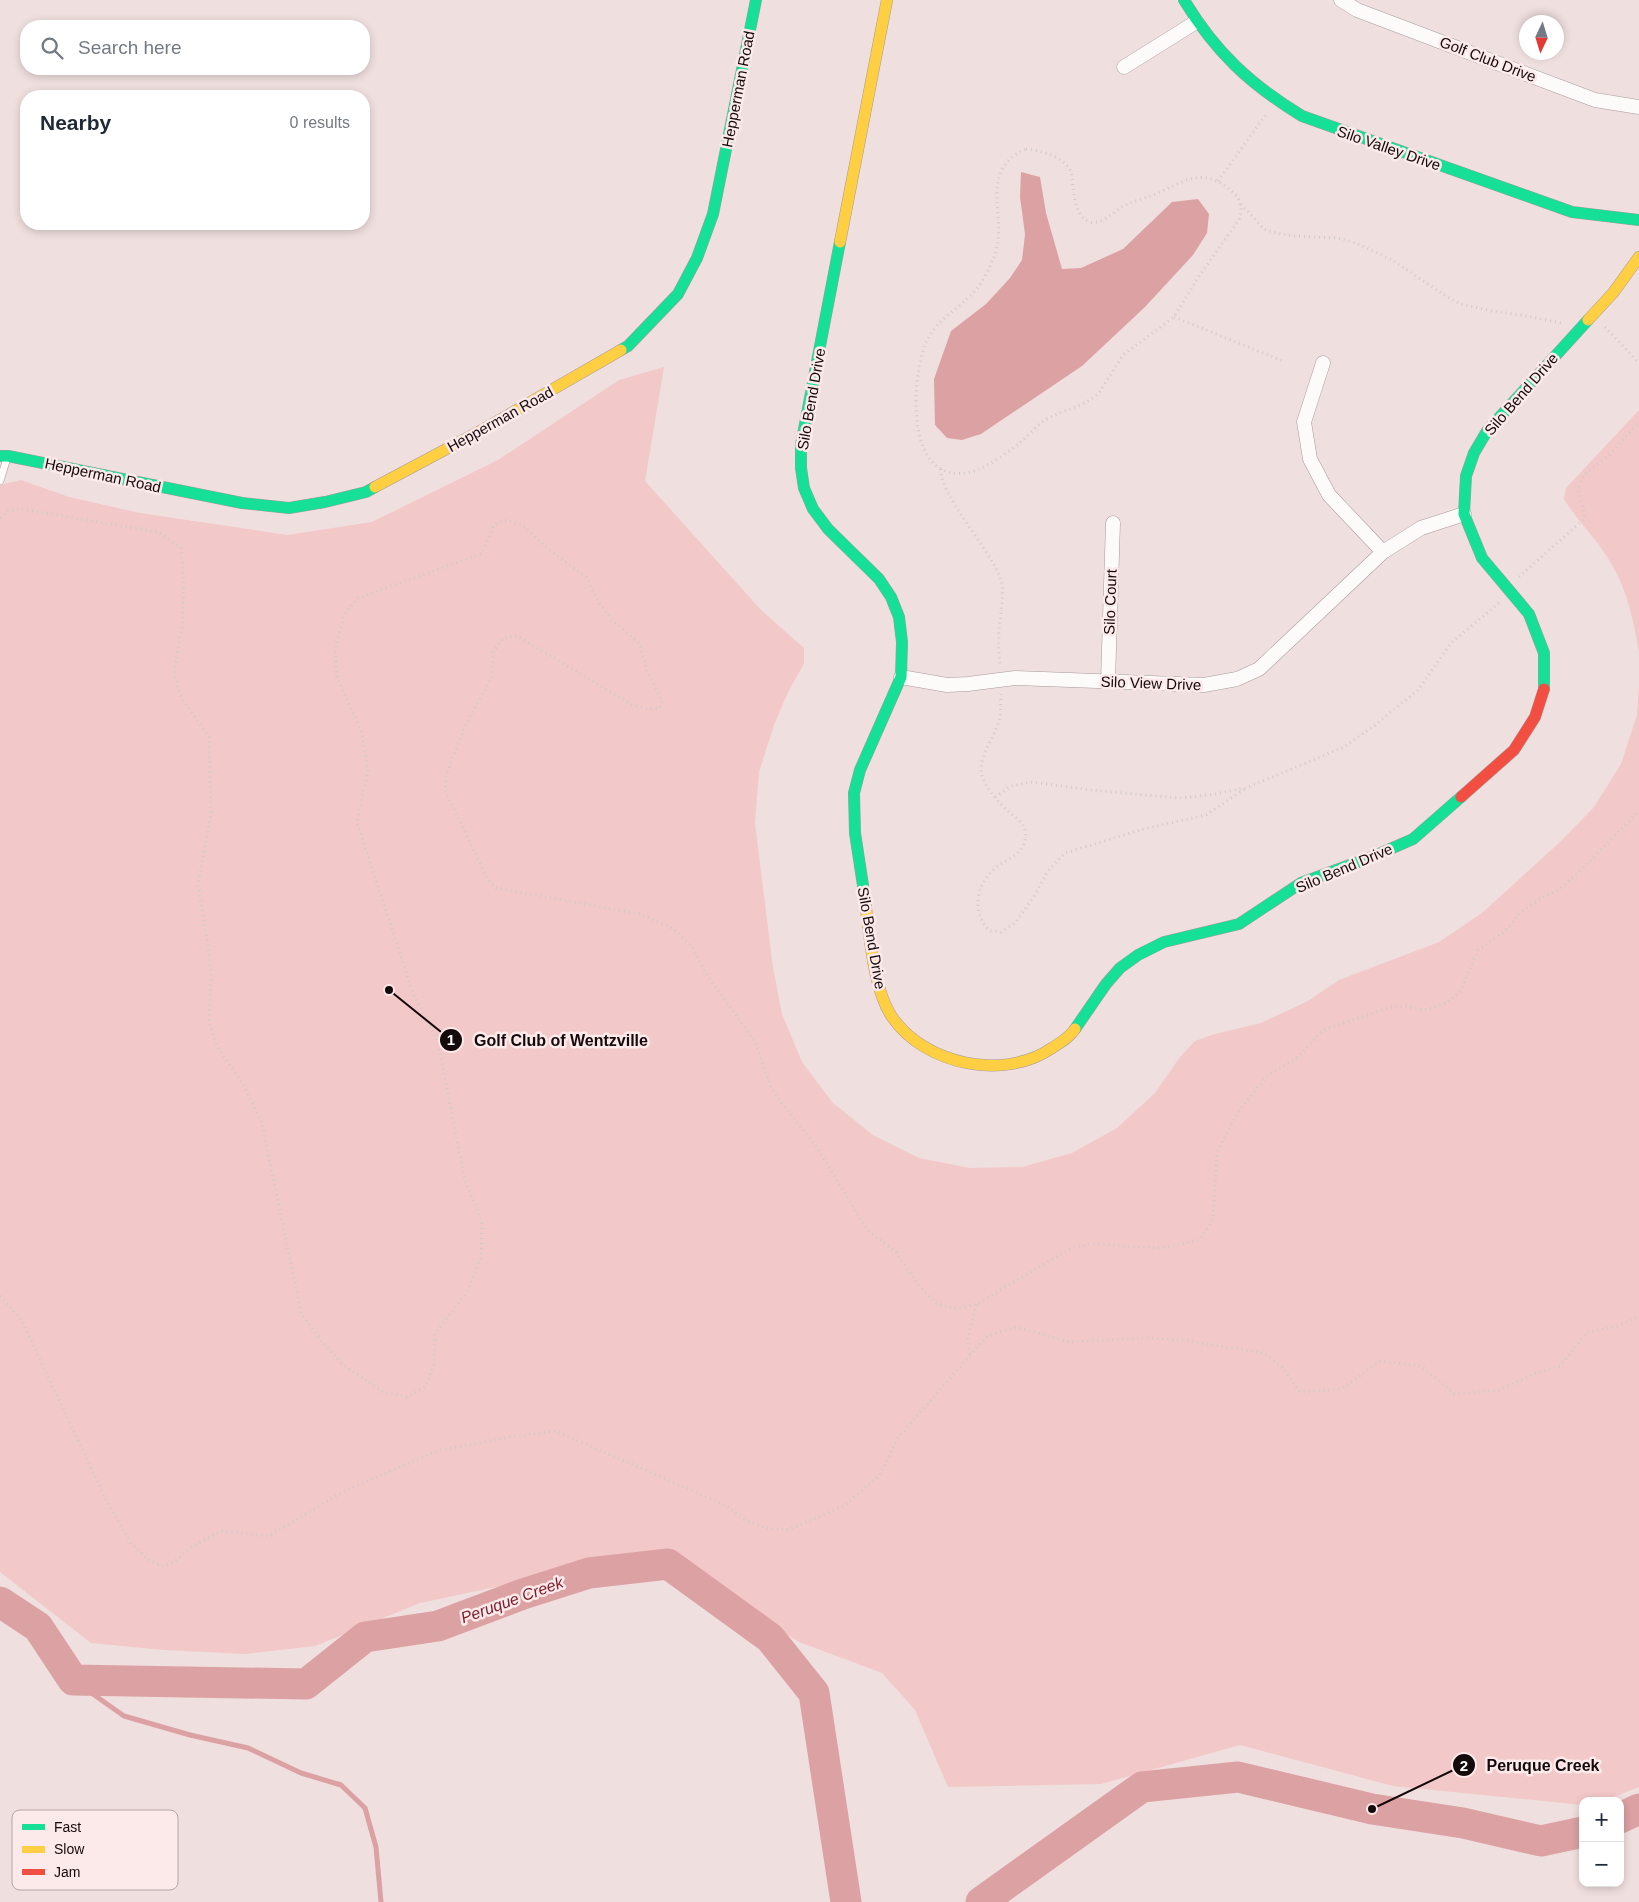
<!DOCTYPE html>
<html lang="en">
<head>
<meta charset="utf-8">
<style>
	:root { --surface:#fff; --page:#f6f6f7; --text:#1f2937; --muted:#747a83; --line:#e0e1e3 }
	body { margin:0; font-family:Helvetica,sans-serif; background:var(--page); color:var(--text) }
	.controls { position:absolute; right:15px; bottom:15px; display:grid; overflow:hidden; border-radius:10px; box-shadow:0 2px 8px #0003 }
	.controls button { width:45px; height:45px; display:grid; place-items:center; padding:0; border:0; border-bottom:1px solid var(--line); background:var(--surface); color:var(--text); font:25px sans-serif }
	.compass { position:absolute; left:1519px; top:15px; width:45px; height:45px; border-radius:50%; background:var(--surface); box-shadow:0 2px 8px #0003; rotate:184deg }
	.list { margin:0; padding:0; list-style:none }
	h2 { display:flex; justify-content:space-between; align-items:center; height:65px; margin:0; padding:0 20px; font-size:21px }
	h2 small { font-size:16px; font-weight:400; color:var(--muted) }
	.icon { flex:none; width:28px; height:28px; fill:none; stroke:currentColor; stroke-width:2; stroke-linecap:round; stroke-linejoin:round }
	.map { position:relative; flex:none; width:1639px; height:1902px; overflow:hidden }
	.search { position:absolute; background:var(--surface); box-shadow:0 2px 8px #0003; left:20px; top:20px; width:350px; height:55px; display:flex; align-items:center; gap:12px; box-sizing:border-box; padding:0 18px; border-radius:20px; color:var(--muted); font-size:19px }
	.panel { position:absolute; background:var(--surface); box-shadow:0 2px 8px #0003; left:20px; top:90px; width:350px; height:140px; border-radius:20px }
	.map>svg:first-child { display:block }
</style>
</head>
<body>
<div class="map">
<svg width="1639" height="1902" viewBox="0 0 1639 1902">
	<rect width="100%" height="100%" fill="#f0dfdf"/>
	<g fill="#f3c8c8">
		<polygon points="664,367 645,481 761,610 804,648 804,664 788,692 774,725 759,772 755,823 773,968 782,1014 802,1062 833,1103 873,1135 919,1158 970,1168 1022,1167 1072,1153 1117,1128 1155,1093 1180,1057 1195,1041 1215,1034 1261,1023 1308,1001 1339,980 1439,942 1482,913 1561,841 1594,807 1621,764 1637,715 1639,685 1639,1787 1603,1801 1583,1801 1583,1805 1393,1786 1240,1745 1101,1784 948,1787 915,1710 882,1673 799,1642 707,1585 676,1551 609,1561 515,1583 420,1603 315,1646 246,1654 164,1650 91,1643 0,1572 0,485 21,480 69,497 140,513 287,535 372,522 498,460 619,380"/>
		<path d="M1639,410v243c-5,-30 -11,-61 -27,-88 -13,-24 -34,-43 -48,-66l2,-11z"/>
	</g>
	<polygon fill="#dca1a3" points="1021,172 1040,177 1046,213 1062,269 1081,268 1123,249 1172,202 1198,199 1209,214 1207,233 1193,255 1145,307 1082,366 981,434 962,440 947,438 935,425 934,379 951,331 986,304 1010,278 1022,260 1025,234 1020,197"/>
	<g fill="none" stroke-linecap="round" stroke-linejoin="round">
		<polyline stroke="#dca1a3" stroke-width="5" points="73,1680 124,1716 190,1735 248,1748 301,1773 341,1785 365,1808 376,1847 381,1902"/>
		<g stroke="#dca1a3" stroke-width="31">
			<polyline points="0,1602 38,1627 73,1680 306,1684 365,1637 438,1626 523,1594 589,1573 668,1564 770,1638 814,1693 846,1902"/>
			<polyline points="1620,1818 1639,1809"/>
			<polyline points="981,1902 1142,1787 1238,1777 1372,1809 1463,1823 1541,1841 1583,1832"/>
		</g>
		<g stroke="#a89b9b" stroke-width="8">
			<polyline id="lane" points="0,481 7,458"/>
		</g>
		<g stroke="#a89b9b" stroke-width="15">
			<g id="street">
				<polyline points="1341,0 1357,10 1595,100 1639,107"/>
				<polyline points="1124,67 1196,22"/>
				<polyline points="1323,363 1304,422 1310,459 1329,495 1383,552"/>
				<polyline points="901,677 947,685 968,684 1015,678 1204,685 1237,679 1259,669 1383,552 1421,528 1464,514"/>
				<polyline points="1108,681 1113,523"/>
			</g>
		</g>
		<g stroke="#a89b9b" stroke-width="12">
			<g id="fast">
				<path d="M1184,0c31,52 67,85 118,116l270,96 67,8"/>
				<polyline points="840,242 801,445 801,468 804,488 813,509 828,529 879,579 891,597 899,617 902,642 901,677 860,770 854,793 855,833 864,892"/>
				<polyline points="621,350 628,346 678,294 697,258 713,214 756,0"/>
				<polyline points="0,456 8,456 242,503 289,508 325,502 366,492 375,487"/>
				<polyline points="1544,689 1544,653 1529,614 1482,558 1464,514 1466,476 1474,453 1487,431 1588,320"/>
				<polyline points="1075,1029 1106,984 1120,968 1138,955 1164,942 1239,924 1301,883 1372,857 1413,839 1461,797"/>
			</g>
		</g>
		<g stroke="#a89b9b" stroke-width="12">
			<g id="slow">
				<polyline points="840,242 887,0"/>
				<polyline points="1588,320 1613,293 1639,257"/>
				<polyline points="375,487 484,429 621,350"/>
				<path d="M864,892c5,36 8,95 28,125 33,48 112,64 160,31 9,-6 17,-10 23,-19"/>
			</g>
		</g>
		<g stroke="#a89b9b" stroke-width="12">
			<polyline id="jam" points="1461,797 1514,750 1535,717 1544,689"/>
		</g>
		<g stroke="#cfcbcb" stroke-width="3" stroke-dasharray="1 4" stroke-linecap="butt">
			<path d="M1026,149c17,2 36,7 45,22 3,15 1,45 19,51 11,3 22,-8 30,-14 11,-7 24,-9 36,-14 31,-14 47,-28 77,-2 8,8 10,17 6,28l-40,56 -25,41 -51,38 -24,38c-16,15 -36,16 -54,27 -8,5 -15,14 -22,20 -12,11 -37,28 -52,32 -66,15 -60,-89 -46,-127 9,-24 31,-34 48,-52 9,-9 16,-24 21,-36 16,-38 -19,-85 32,-108z"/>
			<polyline points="1218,181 1267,113"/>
			<polyline points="1241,204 1264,229 1272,232 1292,236 1337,238 1356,243 1392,260 1443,294 1460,304 1492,311 1527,316 1561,323"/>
			<polyline points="1174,317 1283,361"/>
			<polyline points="1605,327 1639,363"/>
			<path d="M941,469c-2,26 51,82 60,111 4,16 -1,34 -2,50 -1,12 0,23 1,35"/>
			<polyline points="0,518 8,511 21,509 158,532 181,548 184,585 182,625 174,673 181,697 209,737 211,814 198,886 207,938 211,974 209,1022 217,1046 244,1086 262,1123 301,1313 320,1339 342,1364 383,1392 407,1397 425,1387 434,1365 435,1333 467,1292 481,1257 482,1222 465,1180 437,1038 414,996 357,822 368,771 362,733 337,677 335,650 344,614 358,598 481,554 494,525 505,520 521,524 548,549 586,577 598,602 612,620 640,644 647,671 662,701 660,708 651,709 634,706 517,636 503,638 493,652 492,677 466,724 446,775 445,790 487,878 496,888 640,914 672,928 691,945 707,975 755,1042 772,1090 815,1145 868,1231 896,1252 917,1283 935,1303 956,1309 977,1304 1073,1247 1093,1244 1156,1248 1173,1246 1199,1240 1213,1220 1217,1152 1238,1112 1266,1077 1298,1057 1323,1030 1389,1008 1406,1006 1424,1010 1447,1003 1461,990 1478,950 1505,931 1522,911 1545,896 1560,889 1581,870 1639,811"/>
			<path d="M1519,577l65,-58c2,-11 -7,-22 -5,-34 4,-14 21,-21 30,-30 11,-11 18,-22 30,-31"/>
			<path d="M1001,694c-1,10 1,21 -3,30 -6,18 -22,35 -15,55 5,12 16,24 26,33 5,4 11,8 14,13 3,4 3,10 2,15 -3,17 -21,19 -32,30 -18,17 -21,44 -3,61l11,1 14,-9 20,-28 12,-23 18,-19 79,-24 62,-14 40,-27"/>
			<polyline points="995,797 1011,786 1031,782 1090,790 1180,798 1209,795 1246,788 1344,747 1375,725 1418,690 1451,643 1499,603"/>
			<polyline points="0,1296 22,1321 107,1502 131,1543 150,1561 162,1566 173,1563 190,1548 220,1531 269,1536 346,1490 437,1451 510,1437 556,1431 725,1505 743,1519 767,1528 788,1530 844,1506 880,1475 897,1439 987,1336 1016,1327 1069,1342 1147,1338 1182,1340 1264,1353 1283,1368 1300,1392 1342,1389 1380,1361 1421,1366 1454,1394 1499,1390 1534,1374 1560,1366 1587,1332 1615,1327 1639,1316"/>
			<polyline points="970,1354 967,1340 977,1304"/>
		</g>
		<use href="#lane" stroke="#fdfafa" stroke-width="7"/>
		<use href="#street" stroke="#fdfafa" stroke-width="14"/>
		<use href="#fast" stroke="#16e098" stroke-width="11"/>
		<use href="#slow" stroke="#ffcf43" stroke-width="11"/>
		<use href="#jam" stroke="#f24e42" stroke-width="11"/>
	</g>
	<g text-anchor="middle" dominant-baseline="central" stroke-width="5" stroke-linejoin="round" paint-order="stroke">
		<g font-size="15" fill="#140a0b" stroke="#fce9e9">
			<text transform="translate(1488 59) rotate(21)">Golf Club Drive</text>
			<text transform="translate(738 89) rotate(-79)">Hepperman Road</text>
			<text transform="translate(1389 148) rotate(19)">Silo Valley Drive</text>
			<text transform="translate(1521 394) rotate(-49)">Silo Bend Drive</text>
			<text transform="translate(811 399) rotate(-80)">Silo Bend Drive</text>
			<text transform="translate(500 419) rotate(-29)">Hepperman Road</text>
			<text transform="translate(103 475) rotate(12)">Hepperman Road</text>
			<text transform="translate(1110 602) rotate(-88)">Silo Court</text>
			<text transform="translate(1151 683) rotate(2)">Silo View Drive</text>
			<text transform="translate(1344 868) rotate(-23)">Silo Bend Drive</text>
			<text transform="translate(872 938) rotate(80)">Silo Bend Drive</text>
		</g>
		<g font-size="16" font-style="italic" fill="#791b29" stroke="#fce9e9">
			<text transform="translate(512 1600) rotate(-20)">Peruque Creek</text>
		</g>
	</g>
	<rect x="12" y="1810" width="166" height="80" rx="8" fill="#fce9e9" stroke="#b6a6a6" stroke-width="1"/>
	<rect x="22" y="1824" width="23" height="6" fill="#16e098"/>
	<rect x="22" y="1846" width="23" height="7" fill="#ffcf43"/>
	<rect x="22" y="1869" width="23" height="6" fill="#f24e42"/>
	<g font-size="14" fill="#140a0b">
		<text x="54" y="1832">Fast</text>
		<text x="54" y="1854">Slow</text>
		<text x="54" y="1877">Jam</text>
	</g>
	<path fill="none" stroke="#140a0b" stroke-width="2" d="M389 990L451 1040M1372 1809L1464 1765"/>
	<g fill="#140a0b" stroke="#fce9e9" stroke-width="2">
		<circle cx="389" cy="990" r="5"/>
		<circle cx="1372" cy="1809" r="5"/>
		<circle cx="451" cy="1040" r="12"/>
		<circle cx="1464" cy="1765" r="12"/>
	</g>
	<g font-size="15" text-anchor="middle" font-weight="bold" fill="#fff">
		<text x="451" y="1045">1</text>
		<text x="1464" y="1771">2</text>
	</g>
	<g font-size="16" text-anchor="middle" font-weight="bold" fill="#140a0b" stroke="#fce9e9" stroke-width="5" stroke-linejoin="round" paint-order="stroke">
		<text x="561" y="1046">Golf Club of Wentzville</text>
		<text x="1543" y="1771">Peruque Creek</text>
	</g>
</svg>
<div class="controls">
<button>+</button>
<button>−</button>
</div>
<svg class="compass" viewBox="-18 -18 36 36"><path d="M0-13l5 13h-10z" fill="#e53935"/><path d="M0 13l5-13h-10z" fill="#747a83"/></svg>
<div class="search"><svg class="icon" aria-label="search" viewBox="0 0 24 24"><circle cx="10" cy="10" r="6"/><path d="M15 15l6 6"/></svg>Search here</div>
<section class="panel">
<h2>Nearby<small>0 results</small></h2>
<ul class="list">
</ul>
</section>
</div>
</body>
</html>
